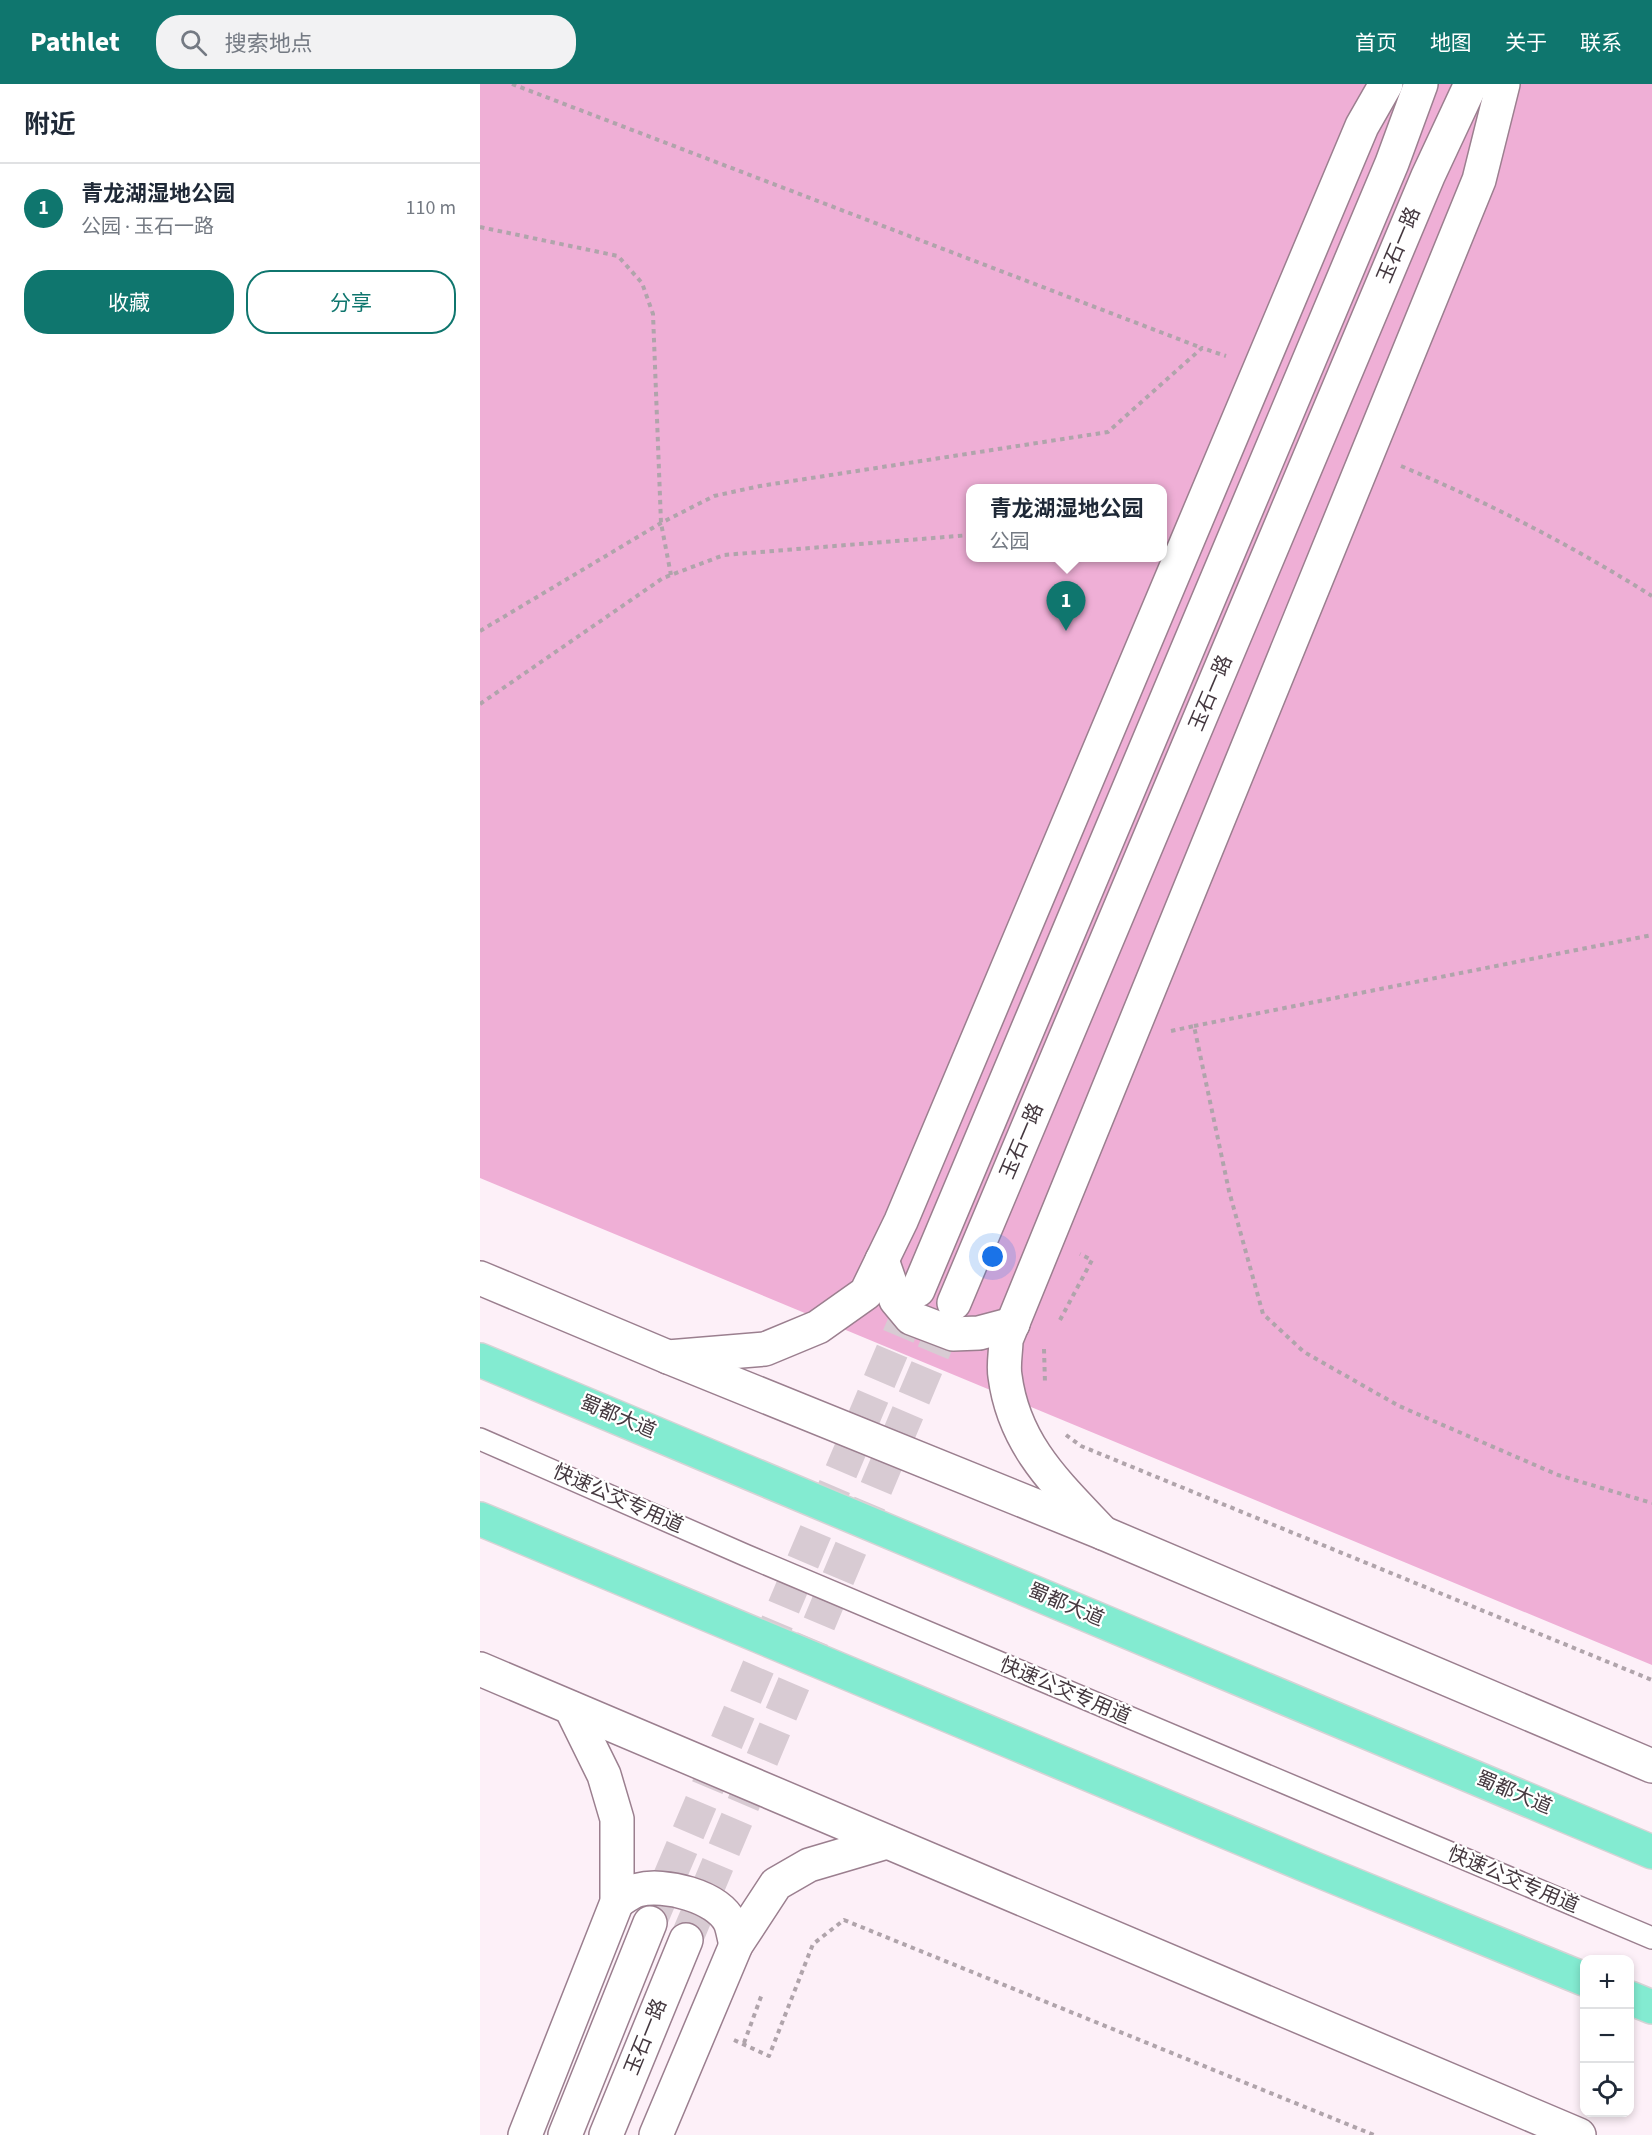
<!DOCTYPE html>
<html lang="zh">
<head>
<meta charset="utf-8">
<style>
	:root { --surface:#fff; --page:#f2f2f3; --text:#1f2937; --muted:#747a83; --line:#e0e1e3; --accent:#0f766e }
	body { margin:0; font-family:"Source Sans 3","Noto Sans SC",sans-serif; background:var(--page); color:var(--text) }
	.controls { position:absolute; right:18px; bottom:18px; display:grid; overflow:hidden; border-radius:12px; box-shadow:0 3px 9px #0003 }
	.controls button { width:54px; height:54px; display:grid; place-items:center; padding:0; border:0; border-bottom:2px solid var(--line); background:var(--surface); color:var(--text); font:30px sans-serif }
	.you { position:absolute; left:513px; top:1173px; width:21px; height:21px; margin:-15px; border:4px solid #fff; border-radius:50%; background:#1a73e8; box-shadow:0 0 0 9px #1a73e833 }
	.badge { display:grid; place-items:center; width:39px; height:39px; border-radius:50%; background:var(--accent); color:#fff; font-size:20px; font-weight:700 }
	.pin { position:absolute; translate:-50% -50px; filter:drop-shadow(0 2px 3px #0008) }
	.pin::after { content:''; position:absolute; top:32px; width:21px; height:18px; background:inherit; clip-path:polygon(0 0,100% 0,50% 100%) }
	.popup { position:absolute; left:486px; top:400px; width:201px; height:78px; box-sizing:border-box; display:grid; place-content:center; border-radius:12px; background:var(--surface); filter:drop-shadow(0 2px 4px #0005); font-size:20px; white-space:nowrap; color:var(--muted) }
	.popup b { font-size:22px; color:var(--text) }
	.popup::after { content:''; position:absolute; left:50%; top:100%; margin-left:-12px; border:12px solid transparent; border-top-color:var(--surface) }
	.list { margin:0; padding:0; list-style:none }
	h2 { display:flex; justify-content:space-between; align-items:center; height:78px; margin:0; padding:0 24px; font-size:26px }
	h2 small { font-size:20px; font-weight:400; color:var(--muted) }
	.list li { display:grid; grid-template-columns:39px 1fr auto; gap:18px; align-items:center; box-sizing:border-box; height:90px; padding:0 24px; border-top:2px solid var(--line) }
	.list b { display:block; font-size:22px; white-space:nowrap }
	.list p { margin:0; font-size:20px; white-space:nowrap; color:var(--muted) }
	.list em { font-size:20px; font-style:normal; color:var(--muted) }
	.actions { display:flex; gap:12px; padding:18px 24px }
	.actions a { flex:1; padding:14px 0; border:2px solid var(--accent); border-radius:24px; text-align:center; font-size:21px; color:var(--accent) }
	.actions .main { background:var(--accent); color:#fff }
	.icon { flex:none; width:33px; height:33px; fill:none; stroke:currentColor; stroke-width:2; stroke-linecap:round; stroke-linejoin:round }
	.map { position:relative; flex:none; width:1172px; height:2051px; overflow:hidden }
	header { display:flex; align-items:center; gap:36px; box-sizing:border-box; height:84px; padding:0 30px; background:var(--accent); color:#fff }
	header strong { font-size:28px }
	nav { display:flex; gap:33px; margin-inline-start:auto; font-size:21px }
	.search { width:420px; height:54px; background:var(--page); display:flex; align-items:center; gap:15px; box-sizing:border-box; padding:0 21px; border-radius:24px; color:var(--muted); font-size:22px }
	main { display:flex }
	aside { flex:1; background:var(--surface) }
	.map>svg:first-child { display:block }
</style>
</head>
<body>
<header>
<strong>Pathlet</strong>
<div class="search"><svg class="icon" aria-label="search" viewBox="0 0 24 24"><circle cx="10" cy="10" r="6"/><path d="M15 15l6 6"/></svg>搜索地点</div>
<nav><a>首页</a><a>地图</a><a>关于</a><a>联系</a></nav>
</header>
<main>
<aside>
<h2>附近<small></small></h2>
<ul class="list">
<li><span class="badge">1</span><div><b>青龙湖湿地公园</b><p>公园 · 玉石一路</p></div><em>110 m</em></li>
</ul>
<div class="actions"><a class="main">收藏</a><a>分享</a></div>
</aside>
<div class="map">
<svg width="1172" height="2051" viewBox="0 0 1172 2051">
	<rect width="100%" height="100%" fill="#fdf0f8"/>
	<path fill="#efafd6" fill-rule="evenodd" d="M0,0h1172v1581l-1172,-487zM490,404h192v70h-192z"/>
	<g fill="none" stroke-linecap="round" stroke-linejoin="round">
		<g stroke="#d8cbd3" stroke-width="33" stroke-dasharray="33 16" stroke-linecap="butt">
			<polyline points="170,1839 438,1206"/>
			<polyline points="206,1856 474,1219"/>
		</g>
		<g stroke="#9b7f8f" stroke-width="24">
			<polyline id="lane" points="0,1355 265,1471 1172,1854"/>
		</g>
		<g stroke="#9b7f8f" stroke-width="36">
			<g id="secondary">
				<polyline points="402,1176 416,1216 431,1234 473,1250 499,1249 533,1240"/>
				<polyline points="0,1194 188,1273 623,1449 1172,1682"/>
				<polyline points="438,1206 912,79 941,0"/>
				<polyline points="474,1219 948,92 991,0"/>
				<polyline points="188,1273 285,1265 338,1243 386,1209 421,1137 882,42 906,0"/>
				<path d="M623,1449c-45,-48 -89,-87 -98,-157 -2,-11 1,-25 1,-36l473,-1160 24,-96"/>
				<polyline points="0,1585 1099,2051"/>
				<path d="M137,1818c6,-4 14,-10 21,-12 26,-7 79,6 92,32 3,7 4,16 6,23"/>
				<polyline points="45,2051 137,1818 137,1735 124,1691 91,1624"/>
				<polyline points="85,2051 170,1839"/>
				<polyline points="126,2051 206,1856"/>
				<polyline points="176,2051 256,1861 296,1800 329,1781 407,1758"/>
			</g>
		</g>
		<g stroke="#d6d3d5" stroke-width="36">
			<g id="highway">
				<polyline points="0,1276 1172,1768"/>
				<polyline points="0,1435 830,1783 1104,1895"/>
				<polyline points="1150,1914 1172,1923"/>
			</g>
		</g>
		<g stroke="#b0a4ab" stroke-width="4" stroke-dasharray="4.5 4.5" stroke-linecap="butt">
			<polyline points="32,0 722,264"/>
			<polyline points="0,143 138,172 162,199 173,230 181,439 191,491"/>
			<path d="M921,382c88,37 170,79 251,130"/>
			<polyline points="0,547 181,439 234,412 280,402 628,348 722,264 746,272"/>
			<polyline points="0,620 183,494 244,471 490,451"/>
			<polyline points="714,942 1172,851"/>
			<polyline points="691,947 714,942 749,1107 783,1230 824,1268 919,1322 1078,1391 1172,1419"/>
			<polyline points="580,1236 612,1176 600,1170"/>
			<polyline points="564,1265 565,1299"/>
			<polyline points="586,1351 601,1362 1172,1596"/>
			<polyline points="254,1956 289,1972 333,1860 364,1836 894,2051"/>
			<polyline points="264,1959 282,1910"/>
		</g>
		<use href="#lane" stroke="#fff" stroke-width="21"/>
		<use href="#secondary" stroke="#fff" stroke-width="33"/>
		<use href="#highway" stroke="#83ebd1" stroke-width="33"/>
	</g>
	<g text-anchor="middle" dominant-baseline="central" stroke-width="4.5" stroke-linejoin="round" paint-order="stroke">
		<g font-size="20" fill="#44383f" stroke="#fff">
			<text transform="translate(919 161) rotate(-67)">玉石一路</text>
			<text transform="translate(731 609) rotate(-67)">玉石一路</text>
			<text transform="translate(542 1057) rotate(-67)">玉石一路</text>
			<text transform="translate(138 1333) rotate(23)">蜀都大道</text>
			<text transform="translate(138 1415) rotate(24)">快速公交专用道</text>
			<text transform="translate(586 1521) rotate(23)">蜀都大道</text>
			<text transform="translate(585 1607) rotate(23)">快速公交专用道</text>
			<text transform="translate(1034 1709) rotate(23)">蜀都大道</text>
			<text transform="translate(1033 1796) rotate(23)">快速公交专用道</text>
			<text transform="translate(166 1953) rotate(-68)">玉石一路</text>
		</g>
	</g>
</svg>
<div class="controls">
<button>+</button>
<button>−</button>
<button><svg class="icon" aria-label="locate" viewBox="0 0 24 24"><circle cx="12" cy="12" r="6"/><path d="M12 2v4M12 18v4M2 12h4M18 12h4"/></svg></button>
</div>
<div class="you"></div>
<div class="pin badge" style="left:586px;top:547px">1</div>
<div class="popup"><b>青龙湖湿地公园</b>公园</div>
</div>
</main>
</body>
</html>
